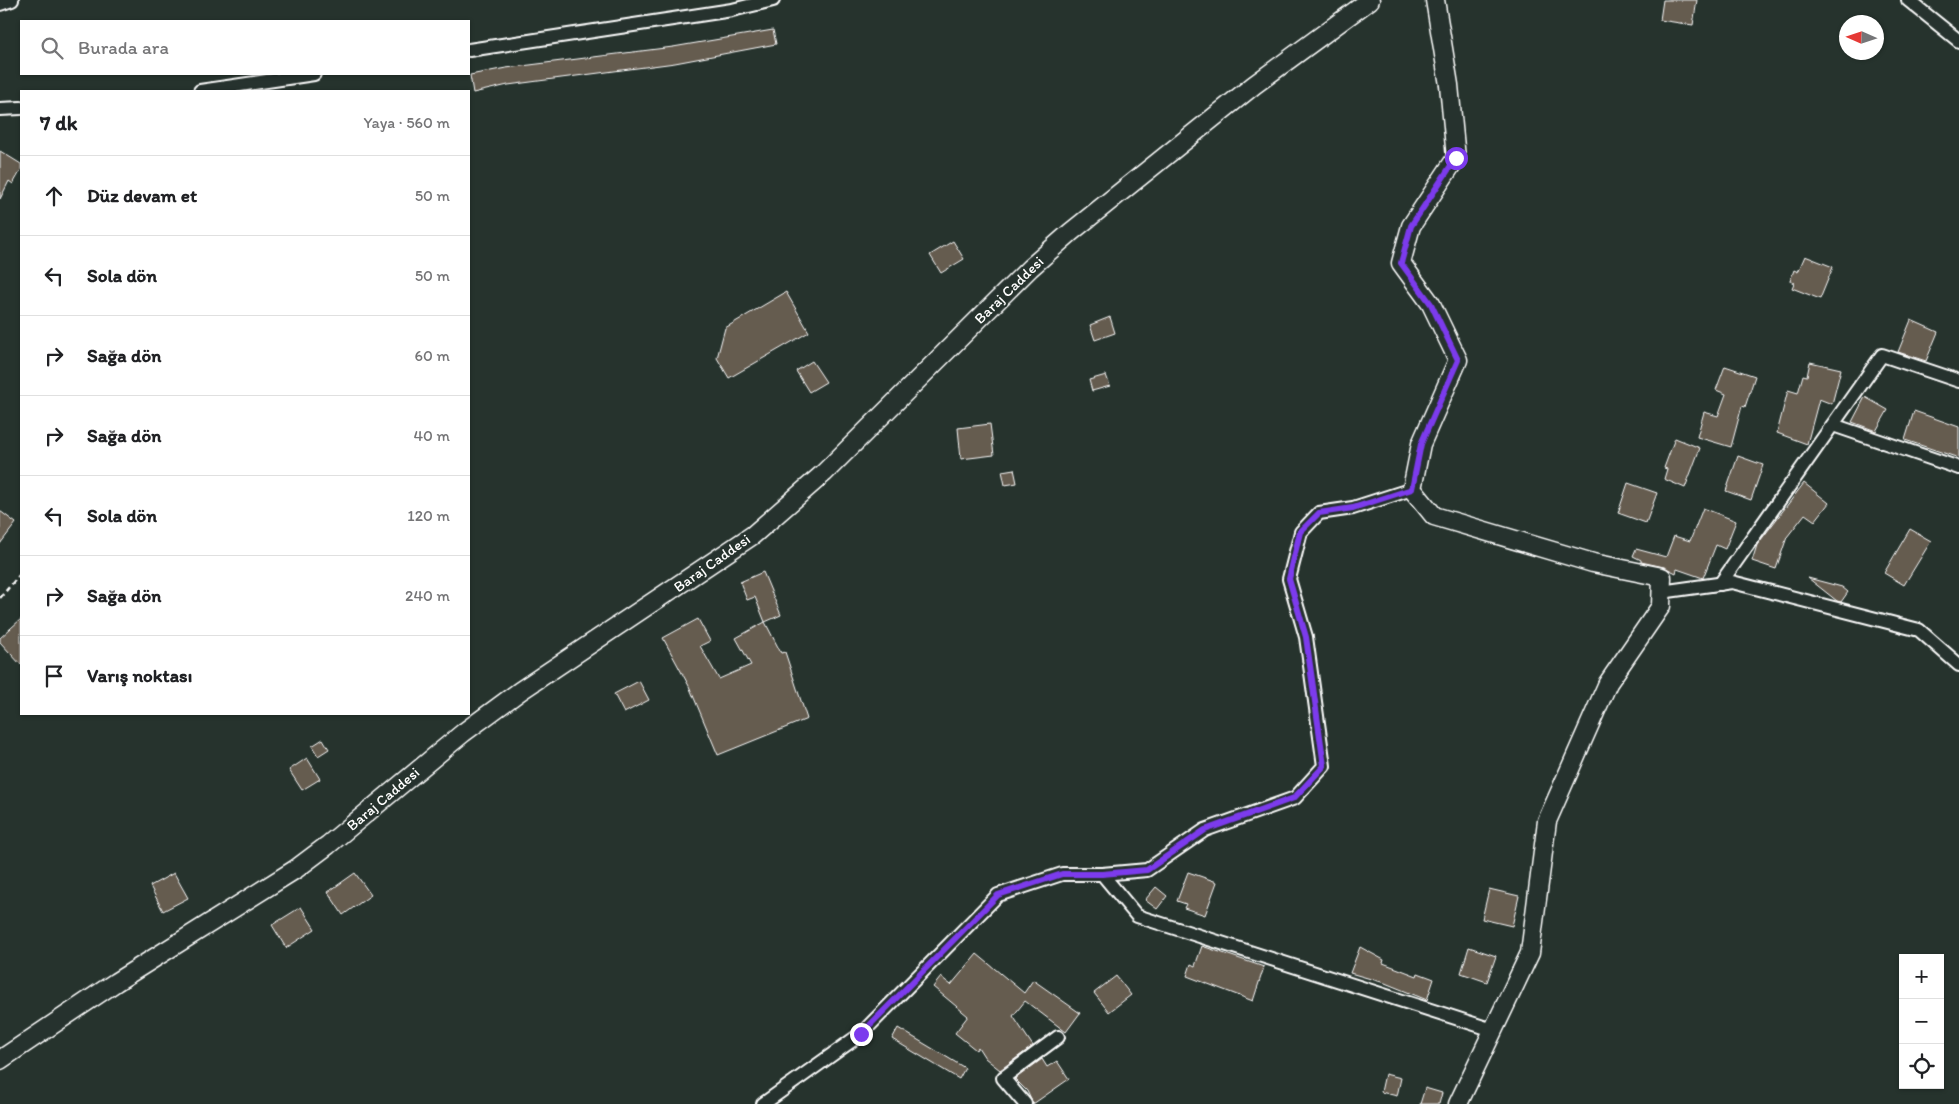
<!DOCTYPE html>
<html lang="tr">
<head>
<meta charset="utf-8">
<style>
	:root { --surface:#fff; --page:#f6f6f6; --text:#202124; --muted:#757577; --line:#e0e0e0 }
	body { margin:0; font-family:Itim,sans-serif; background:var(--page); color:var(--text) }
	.controls { position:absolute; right:15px; bottom:15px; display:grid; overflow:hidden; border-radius:0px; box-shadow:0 1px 4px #0004 }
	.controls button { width:45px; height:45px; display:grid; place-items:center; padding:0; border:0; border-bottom:1px solid var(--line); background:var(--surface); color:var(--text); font:25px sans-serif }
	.compass { position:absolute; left:1839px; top:15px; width:45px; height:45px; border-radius:50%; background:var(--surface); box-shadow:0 1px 4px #0004; rotate:273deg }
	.stop { position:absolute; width:15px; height:15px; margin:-11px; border:4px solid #7c3aed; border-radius:50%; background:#fff }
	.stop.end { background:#7c3aed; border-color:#fff; box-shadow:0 1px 5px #0008 }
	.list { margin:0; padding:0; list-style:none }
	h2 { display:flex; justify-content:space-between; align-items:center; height:65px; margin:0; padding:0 20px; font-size:21px }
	h2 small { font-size:16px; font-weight:400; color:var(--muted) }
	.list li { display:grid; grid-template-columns:32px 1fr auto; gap:15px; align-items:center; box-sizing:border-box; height:80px; padding:0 20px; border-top:1px solid var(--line) }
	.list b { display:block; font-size:19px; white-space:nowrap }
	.list em { font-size:16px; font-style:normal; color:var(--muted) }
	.icon { flex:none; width:28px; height:28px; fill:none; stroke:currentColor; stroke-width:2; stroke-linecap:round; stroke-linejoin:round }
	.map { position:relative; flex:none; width:1959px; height:1104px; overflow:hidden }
	.search { position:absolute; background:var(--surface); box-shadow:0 1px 4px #0004; left:20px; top:20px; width:450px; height:55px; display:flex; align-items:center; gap:12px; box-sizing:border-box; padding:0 18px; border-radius:0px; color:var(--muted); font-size:19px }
	.panel { position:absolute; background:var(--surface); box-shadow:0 1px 4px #0004; left:20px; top:90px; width:450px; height:625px; border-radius:0px }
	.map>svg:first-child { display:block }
</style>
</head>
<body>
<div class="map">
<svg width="1959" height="1104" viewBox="0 0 1959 1104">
	<rect width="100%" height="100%" fill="#26332d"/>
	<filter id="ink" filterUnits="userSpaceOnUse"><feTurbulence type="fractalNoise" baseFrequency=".02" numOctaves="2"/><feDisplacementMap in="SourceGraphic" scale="10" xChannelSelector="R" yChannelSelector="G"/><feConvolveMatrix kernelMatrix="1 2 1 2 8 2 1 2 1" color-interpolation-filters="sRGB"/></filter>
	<g filter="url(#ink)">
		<g fill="#655b50" stroke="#fff">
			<polygon points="1663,0 1697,0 1693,25 1660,20"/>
			<polygon points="773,30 776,44 675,63 508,85 473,93 470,75 506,68 673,47"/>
			<polygon points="0,151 21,164 21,170 13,184 9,181 0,199"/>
			<polygon points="953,241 964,259 941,273 930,255"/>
			<polygon points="1805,256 1833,267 1820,299 1792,288 1794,283 1790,281 1794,270 1798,272"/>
			<polygon points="786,292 809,332 729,378 717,358 725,328"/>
			<polygon points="1110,317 1115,333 1095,340 1090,325"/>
			<polygon points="1911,320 1938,332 1926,361 1898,352"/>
			<polygon points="812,361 826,382 809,392 796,371"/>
			<polygon points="1810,362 1841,369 1832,404 1819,399 1807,444 1777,433 1788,390 1798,393 1803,375 1807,376"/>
			<polygon points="1725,366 1755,376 1745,407 1742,406 1731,447 1697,437 1704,412 1718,416 1726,394 1716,390"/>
			<polygon points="1106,375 1110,386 1092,391 1089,380"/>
			<polygon points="1865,397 1888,410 1876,431 1852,422"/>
			<polygon points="1914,411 1959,427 1959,458 1905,440"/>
			<polygon points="990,424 994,455 961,459 958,428"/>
			<polygon points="1675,438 1700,448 1685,488 1664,479 1667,469 1664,468"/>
			<polygon points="1738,456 1763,465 1751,500 1726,491"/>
			<polygon points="1014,469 1017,483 1005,485 1002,471"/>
			<polygon points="1628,483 1657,493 1646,523 1618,513"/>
			<polygon points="1804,483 1829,503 1815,521 1805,514 1787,537 1776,569 1752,561 1757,545"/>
			<polygon points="1703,508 1736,521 1725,549 1716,545 1703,578 1677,569 1676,573 1664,567 1641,562 1641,560 1633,556 1636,549 1666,557 1674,536 1690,541"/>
			<polygon points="0,511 16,523 0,544"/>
			<polygon points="1910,529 1931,541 1904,585 1884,573"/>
			<polygon points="763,572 781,615 765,622 755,597 747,600 740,582"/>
			<polygon points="1808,578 1842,587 1848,592 1841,602 1837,601"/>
			<polygon points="21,619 21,665 0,642 0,638"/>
			<polygon points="698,619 710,641 700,646 719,679 751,665 736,638 765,622 781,653 785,652 807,719 718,755 689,686 663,638"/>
			<polygon points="639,681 649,700 624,713 614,694"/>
			<polygon points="323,739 329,749 318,756 312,746"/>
			<polygon points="307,758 320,779 302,790 289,770"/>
			<polygon points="1188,872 1217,882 1205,915 1184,908 1186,904 1177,901"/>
			<polygon points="174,873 188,898 163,911 150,886"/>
			<polygon points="355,873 371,895 343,915 328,892"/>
			<polygon points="1156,887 1167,896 1157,909 1145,900"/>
			<polygon points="1489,889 1519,896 1512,926 1482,919"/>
			<polygon points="301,907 315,929 286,948 272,925"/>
			<polygon points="1202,946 1264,967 1253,1001 1187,976 1191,964 1195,966"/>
			<polygon points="1360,947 1384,960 1383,963 1417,976 1418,973 1434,979 1427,1000 1385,983 1350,973"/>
			<polygon points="1469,947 1496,956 1487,982 1461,973"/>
			<polygon points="977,954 1024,993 1033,980 1080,1013 1066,1032 1025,1001 1013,1016 1033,1046 1000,1070 985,1058 978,1047 976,1050 955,1033 968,1016 933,987 941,977 951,985"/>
			<polygon points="1116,976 1131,995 1109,1012 1094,993"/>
			<polygon points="898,1028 965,1068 959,1079 892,1039"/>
			<polygon points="1042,1059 1047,1067 1057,1061 1069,1079 1033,1104 1027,1091 1015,1079"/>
			<polygon points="1385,1074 1401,1078 1397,1096 1381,1092"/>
			<polygon points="1425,1088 1442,1093 1439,1104 1420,1104"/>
		</g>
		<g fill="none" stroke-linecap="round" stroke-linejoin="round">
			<g stroke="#fff" stroke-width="16">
				<g id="street">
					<polyline points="1908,0 1959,41"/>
					<polyline points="0,4 12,0"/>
					<polyline points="469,50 732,10 773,0"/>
					<polyline points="200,91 314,74"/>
					<polyline points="0,109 21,108"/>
					<polyline points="1833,425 1959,468"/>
					<polyline points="1720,584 1882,355 1959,381"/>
					<polyline points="1661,592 1732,582 1919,630 1959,665"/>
					<polyline points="1102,874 1137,916 1493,1030"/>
					<polyline points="763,1104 861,1034 998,895 1062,874 1102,874 1147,870 1205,830 1295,798 1324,766 1306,637 1289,579 1301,532 1319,513 1353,508 1412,489"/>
					<polyline points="1025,1104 1003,1078 1058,1037"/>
				</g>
			</g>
			<g stroke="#fff" stroke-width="21">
				<g id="secondary">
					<polyline points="1435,0 1449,85 1456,158 1411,226 1401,263 1431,304 1458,360 1421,444 1412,489 1434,516 1593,563 1662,577 1661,606 1608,683 1547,821 1530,953 1458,1104"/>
					<polyline points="0,1060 116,982 296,869 328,845 463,733 520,691 753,535 824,473 1030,268 1071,232 1254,85 1370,0"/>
				</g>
			</g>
			<polyline stroke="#fff" stroke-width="2.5" stroke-dasharray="5 4" stroke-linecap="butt" points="0,598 21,573"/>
			<use href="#street" stroke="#26332d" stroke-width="12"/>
			<use href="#secondary" stroke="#26332d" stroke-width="18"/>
		</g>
	</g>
	<g fill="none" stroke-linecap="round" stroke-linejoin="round" filter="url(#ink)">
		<polyline stroke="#7c3aed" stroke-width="6" points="861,1034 998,895 1062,874 1102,874 1147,870 1205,830 1294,798 1324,766 1306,637 1289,579 1300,532 1319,513 1353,508 1412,489 1421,444 1458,360 1431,304 1401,263 1411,226 1456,158"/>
	</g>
	<g text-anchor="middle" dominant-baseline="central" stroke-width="4" stroke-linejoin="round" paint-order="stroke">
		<g font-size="15" fill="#fff" stroke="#26332d">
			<text transform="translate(1009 290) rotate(-44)">Baraj Caddesi</text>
			<text transform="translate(712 563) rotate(-35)">Baraj Caddesi</text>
			<text transform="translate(383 799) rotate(-40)">Baraj Caddesi</text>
		</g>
	</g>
</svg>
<div class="controls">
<button>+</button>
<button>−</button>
<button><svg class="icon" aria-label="locate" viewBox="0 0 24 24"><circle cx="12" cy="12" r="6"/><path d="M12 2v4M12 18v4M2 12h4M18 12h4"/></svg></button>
</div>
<svg class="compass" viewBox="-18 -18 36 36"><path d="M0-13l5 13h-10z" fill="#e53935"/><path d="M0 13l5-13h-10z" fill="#757577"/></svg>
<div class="stop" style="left:1456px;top:158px"></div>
<div class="stop end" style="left:861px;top:1034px"></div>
<div class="search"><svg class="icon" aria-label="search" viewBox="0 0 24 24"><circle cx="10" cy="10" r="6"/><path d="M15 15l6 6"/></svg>Burada ara</div>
<section class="panel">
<h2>7 dk<small>Yaya · 560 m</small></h2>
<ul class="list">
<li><svg class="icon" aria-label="ahead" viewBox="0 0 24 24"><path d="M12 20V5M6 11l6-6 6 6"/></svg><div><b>Düz devam et</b></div><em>50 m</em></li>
<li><svg class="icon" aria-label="left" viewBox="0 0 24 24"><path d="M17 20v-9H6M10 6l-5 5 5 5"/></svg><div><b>Sola dön</b></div><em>50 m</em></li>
<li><svg class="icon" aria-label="right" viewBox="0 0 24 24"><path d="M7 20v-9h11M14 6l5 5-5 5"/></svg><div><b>Sağa dön</b></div><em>60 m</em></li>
<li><svg class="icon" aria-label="right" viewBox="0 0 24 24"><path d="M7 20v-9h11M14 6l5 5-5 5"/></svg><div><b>Sağa dön</b></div><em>40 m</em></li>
<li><svg class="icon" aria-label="left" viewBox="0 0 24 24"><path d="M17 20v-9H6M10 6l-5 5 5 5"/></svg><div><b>Sola dön</b></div><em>120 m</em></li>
<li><svg class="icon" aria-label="right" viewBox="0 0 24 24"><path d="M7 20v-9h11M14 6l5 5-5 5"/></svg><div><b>Sağa dön</b></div><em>240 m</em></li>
<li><svg class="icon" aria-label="arrive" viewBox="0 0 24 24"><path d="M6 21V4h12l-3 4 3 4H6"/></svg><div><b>Varış noktası</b></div></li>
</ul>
</section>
</div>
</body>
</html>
